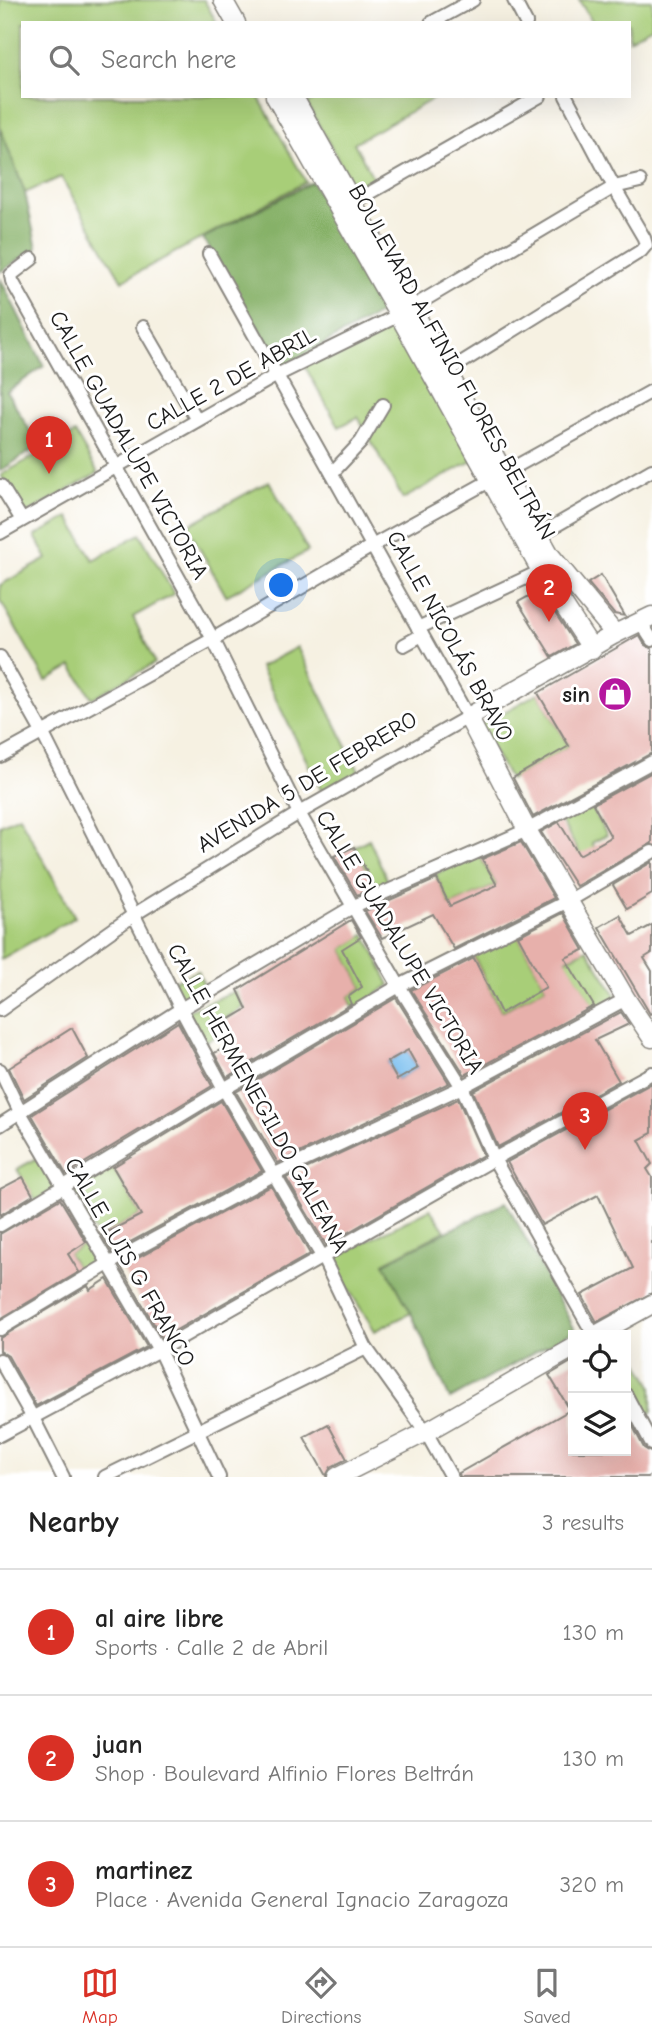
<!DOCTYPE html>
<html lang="en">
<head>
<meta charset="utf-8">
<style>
	:root { --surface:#fff; --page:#f6f6f6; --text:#222; --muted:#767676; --line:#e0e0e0; --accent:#d93025 }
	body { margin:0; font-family:"Comic Neue",sans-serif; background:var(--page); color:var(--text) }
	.controls { position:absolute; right:21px; bottom:21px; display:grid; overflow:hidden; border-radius:0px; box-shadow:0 7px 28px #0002 }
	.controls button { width:63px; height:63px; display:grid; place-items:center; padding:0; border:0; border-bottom:2px solid var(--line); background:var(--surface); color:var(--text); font:35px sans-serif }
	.you { position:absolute; left:282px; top:586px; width:24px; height:24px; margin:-18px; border:5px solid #fff; border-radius:50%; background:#1a73e8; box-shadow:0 0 0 10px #1a73e833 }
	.badge { display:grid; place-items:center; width:46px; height:46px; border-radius:50%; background:var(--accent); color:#fff; font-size:23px; font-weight:700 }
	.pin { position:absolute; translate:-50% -58px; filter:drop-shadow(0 2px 4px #0008) }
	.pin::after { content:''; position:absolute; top:37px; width:24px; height:21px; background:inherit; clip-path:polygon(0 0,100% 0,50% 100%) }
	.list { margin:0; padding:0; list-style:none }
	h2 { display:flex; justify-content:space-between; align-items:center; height:91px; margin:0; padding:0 28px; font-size:30px }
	h2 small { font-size:23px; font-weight:400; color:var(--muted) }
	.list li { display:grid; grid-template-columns:46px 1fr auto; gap:21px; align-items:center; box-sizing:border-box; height:126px; padding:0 28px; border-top:2px solid var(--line) }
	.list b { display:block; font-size:26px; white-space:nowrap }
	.list p { margin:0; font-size:23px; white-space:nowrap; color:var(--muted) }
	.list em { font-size:23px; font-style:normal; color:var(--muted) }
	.icon { flex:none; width:38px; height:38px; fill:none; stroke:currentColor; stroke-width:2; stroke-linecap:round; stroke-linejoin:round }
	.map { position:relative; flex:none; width:652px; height:1477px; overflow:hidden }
	.search { position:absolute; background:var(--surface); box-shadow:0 7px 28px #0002; left:21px; right:21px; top:21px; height:77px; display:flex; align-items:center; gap:18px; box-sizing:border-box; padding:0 24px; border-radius:0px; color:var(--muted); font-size:26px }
	.sheet { height:469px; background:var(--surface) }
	nav { display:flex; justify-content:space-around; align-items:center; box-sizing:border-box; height:98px; border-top:2px solid var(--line); background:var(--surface); font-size:19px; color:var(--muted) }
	nav a { display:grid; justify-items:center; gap:4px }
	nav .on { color:var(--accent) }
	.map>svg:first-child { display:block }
</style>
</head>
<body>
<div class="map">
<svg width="652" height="1477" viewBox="0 0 652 1477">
	<rect width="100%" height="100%" fill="#fff"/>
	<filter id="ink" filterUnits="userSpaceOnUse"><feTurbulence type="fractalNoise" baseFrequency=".0143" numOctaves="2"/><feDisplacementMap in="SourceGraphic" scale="14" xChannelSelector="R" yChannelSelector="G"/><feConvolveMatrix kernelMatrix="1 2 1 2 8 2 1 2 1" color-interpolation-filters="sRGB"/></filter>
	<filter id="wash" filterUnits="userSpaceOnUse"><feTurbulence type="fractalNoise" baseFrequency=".00686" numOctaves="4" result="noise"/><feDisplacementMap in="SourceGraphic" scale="28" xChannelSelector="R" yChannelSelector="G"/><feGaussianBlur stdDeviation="1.57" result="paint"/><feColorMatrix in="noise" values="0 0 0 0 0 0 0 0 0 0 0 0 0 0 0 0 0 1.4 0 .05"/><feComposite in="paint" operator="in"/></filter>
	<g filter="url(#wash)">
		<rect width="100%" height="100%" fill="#f6f1e2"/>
		<g fill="#a8ce78" stroke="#62754a" stroke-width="2">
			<polygon points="0,0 204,0 217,23 23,23 23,96 258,96 306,182 122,281 61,177 25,193 0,127"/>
			<polygon points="579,0 652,0 652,26 629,39 629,23 593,23"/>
			<polygon points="321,96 438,96 354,143 375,181 356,191 307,104"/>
			<polygon points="396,312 477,458 403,499 358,417 339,427 303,363"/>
			<polygon points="75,433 98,473 24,515 1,475"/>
			<polygon points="269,481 308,551 226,596 187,526"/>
			<polygon points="69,517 93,560 140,534 174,594 133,617 155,663 92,698 72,666 46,681 0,600 0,585 47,559 35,536"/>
			<polygon points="297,647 360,773 325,798 260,667"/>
			<polygon points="538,693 569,746 510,780 479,726"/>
			<polygon points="588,802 607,835 592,843 595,848 581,856 560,819"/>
			<polygon points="19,816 75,917 1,959 0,825"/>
			<polygon points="369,839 390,886 378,892 354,847"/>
			<polygon points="479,855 497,885 450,906 435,874"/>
			<polygon points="516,932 546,987 501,1012 472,953"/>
			<polygon points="365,934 390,985 354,1009 348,997 362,987 342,949"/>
			<polygon points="587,949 619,1000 597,1012 565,960"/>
			<polygon points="198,971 207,992 183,1006 171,982"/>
			<polygon points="235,991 244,1007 217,1024 221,1033 203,1043 185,1012"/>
			<polygon points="39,1157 58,1187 36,1201 17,1169"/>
			<polygon points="110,1162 141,1215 98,1237 68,1189"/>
			<polygon points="430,1209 445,1231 384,1263 411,1313 375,1331 330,1260"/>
			<polygon points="90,1240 105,1264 83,1278 68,1254"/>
			<polygon points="626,1340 652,1386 652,1412 642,1418 626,1383"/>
		</g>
		<g fill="#86b168" stroke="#516642" stroke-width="2">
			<polygon points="0,127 25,193 37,248 0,272"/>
			<polygon points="312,182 386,310 282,367 203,238"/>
			<polygon points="0,278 44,366 7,392 39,446 0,471"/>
			<polygon points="506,1202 575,1330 450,1399 411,1313 384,1263"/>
		</g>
		<polygon fill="#78beef" stroke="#4a6d86" stroke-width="2" points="408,1050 418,1068 397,1080 387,1062"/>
		<g id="blocks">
			<g fill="#e7b0ab" fill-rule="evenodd">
				<polygon points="601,575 625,616 614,614 588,583"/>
				<polygon points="540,590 575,644 552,657 518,602"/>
				<polygon points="639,635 645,645 652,649 652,753 533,817 513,778 569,746 538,693"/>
				<polygon points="652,772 652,843 576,886 541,832 559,822 579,855 611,837 593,804"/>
				<polygon points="521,842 554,898 454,949 433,914 382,938 365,911 437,879 450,906 497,885 482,859"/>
				<polygon points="354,847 375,887 357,895 334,856"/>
				<polygon points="652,862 652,894 627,909 613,885"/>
				<polygon points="563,913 584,950 565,958 594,1006 465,1075 411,990 474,958 501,1013 546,987 518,936"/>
				<polygon points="620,915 632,936 652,925 652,953 644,958 652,971 652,1013 650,1014 599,927"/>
				<polygon points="351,920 361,937 342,949 362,987 348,997 351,1004 227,1077 214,1053 230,1046 220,1025 247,1009 238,990"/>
				<path d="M396,998l53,85 -171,80 -42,-71zM408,1050l10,18 -21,12 -10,-18z"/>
				<polygon points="621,1012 629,1024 595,1040 619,1081 498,1147 473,1091"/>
				<polygon points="178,1022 212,1086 66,1174 32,1115"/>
				<polygon points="72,1028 88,1058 24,1099 9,1068"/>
				<polygon points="652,1083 652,1133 639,1140 652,1164 647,1169 652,1177 652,1293 597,1322 582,1295 633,1268 598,1195 542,1225 507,1162"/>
				<polygon points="458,1099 483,1155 326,1245 286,1178"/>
				<polygon points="221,1101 262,1171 112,1252 102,1235 141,1215 113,1167"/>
				<polygon points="23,1177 33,1195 0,1215 0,1189"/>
				<polygon points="271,1186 310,1254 162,1338 121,1267"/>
				<polygon points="60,1199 86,1242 68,1254 79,1272 0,1319 0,1234"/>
				<polygon points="107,1279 147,1347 36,1406 8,1356 0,1351 0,1338 88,1286 90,1290"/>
				<polygon points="573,1361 573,1451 626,1451 626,1413 644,1448 652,1453 652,1475 648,1477 460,1477 459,1473 570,1410 549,1375"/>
				<polygon points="328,1424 347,1459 331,1467 326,1476 304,1437"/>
			</g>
		</g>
	</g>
	<g filter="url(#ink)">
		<use href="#blocks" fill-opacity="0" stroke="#89867f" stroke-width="2"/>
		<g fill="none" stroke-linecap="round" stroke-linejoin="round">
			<g stroke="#89867f" stroke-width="16">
				<g id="street">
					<polyline points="514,0 526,23"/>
					<polyline points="431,23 473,0"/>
					<polyline points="354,202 540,96"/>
					<polyline points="32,259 11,275 12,281 213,639 299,813 399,986 462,1087 494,1159 594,1335"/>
					<polyline points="143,327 197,420"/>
					<polyline points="448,371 641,251 646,245 644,238 614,187 566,96"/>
					<polyline points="332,473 361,442 383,405"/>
					<polyline points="1,486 22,520"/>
					<polyline points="0,533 277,375 399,315 614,187 640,181"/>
					<polyline points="539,535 652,470"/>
					<polyline points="641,623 652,640"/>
					<polyline points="418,628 541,571"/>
					<polyline points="404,645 422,635"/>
					<polyline points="0,657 42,732 181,1009 224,1089 323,1258 366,1348 426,1432 451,1477"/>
					<polyline points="0,756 213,639 372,546 652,391"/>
					<polyline points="0,1010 135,914 299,813 468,717 209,254"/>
					<polyline points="0,1070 21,1114 159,1350 219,1477"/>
					<polyline points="0,1125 181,1009 354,906 527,830 652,762"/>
					<polyline points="0,1225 224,1089 399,986 570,900 652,852"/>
					<polyline points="0,1329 110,1263 273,1175 462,1087 626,999"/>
					<polyline points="0,1360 33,1418 63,1477"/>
					<polyline points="626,1395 652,1444"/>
					<polyline points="0,1435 159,1350 494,1159 652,1073"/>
					<polyline points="105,1477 366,1348"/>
				</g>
			</g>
			<g stroke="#89867f" stroke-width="21">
				<g id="secondary">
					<polyline points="223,0 236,23"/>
					<polyline points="275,96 399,315 541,571 592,649"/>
					<polyline points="293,96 550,555 615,634"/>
					<polyline points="652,616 615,634 468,717 527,830 626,999 652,1038"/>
					<polyline points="596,1335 652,1304"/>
					<polyline points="337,1477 426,1432 573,1348"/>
				</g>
			</g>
			<use href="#street" stroke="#fff" stroke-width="12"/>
			<use href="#secondary" stroke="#fff" stroke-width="18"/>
		</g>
	</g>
	<defs>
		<g id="shop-disc" transform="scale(1.75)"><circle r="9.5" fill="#b5179e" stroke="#fff"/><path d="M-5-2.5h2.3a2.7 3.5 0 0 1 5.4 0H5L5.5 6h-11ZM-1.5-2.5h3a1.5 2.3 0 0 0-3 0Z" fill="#fff"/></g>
	</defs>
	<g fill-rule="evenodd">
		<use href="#shop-disc" x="615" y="694"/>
	</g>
	<g text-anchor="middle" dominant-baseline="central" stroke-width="6" stroke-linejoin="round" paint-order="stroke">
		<g font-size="23" fill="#1c1c1c" stroke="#fff">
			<text transform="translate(452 362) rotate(61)">BOULEVARD ALFINIO FLORES BELTRÁN</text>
			<text transform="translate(231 379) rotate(-29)">CALLE 2 DE ABRIL</text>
			<text transform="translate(129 445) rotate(61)">CALLE GUADALUPE VICTORIA</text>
			<text transform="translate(450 636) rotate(61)">CALLE NICOLÁS BRAVO</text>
			<text transform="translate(307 782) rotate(-31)">AVENIDA 5 DE FEBRERO</text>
			<text transform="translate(400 942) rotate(59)">CALLE GUADALUPE VICTORIA</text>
			<text transform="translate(258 1098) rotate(61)">CALLE HERMENEGILDO GALEANA</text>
			<text transform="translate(130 1262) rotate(60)">CALLE LUIS G FRANCO</text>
		</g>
		<g font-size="23" font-weight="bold" fill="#1c1c1c" stroke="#fff" text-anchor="end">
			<text x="590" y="694">sin</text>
		</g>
	</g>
</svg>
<div class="controls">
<button><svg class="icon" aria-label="locate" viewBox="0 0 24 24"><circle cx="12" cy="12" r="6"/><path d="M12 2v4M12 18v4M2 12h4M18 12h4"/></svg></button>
<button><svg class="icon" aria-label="layers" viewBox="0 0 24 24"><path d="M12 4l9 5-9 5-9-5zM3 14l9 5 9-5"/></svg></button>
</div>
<div class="you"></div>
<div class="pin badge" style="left:49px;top:474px">1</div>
<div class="pin badge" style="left:549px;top:622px">2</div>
<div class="pin badge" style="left:585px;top:1150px">3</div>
<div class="search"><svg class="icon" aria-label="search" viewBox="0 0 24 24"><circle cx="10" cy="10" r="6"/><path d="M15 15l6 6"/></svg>Search here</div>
</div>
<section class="sheet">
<h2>Nearby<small>3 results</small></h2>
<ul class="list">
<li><span class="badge">1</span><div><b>al aire libre</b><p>Sports · Calle 2 de Abril</p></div><em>130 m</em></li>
<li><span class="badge">2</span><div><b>juan</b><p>Shop · Boulevard Alfinio Flores Beltrán</p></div><em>130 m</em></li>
<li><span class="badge">3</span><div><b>martinez</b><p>Place · Avenida General Ignacio Zaragoza</p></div><em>320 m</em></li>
</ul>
</section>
<nav>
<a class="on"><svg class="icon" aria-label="map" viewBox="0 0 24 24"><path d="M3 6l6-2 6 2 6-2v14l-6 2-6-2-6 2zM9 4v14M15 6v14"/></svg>Map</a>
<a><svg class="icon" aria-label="directions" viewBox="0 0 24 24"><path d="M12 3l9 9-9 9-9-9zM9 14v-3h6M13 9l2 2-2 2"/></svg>Directions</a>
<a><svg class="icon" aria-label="saved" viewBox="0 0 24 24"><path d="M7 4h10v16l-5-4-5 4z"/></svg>Saved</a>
</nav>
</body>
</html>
